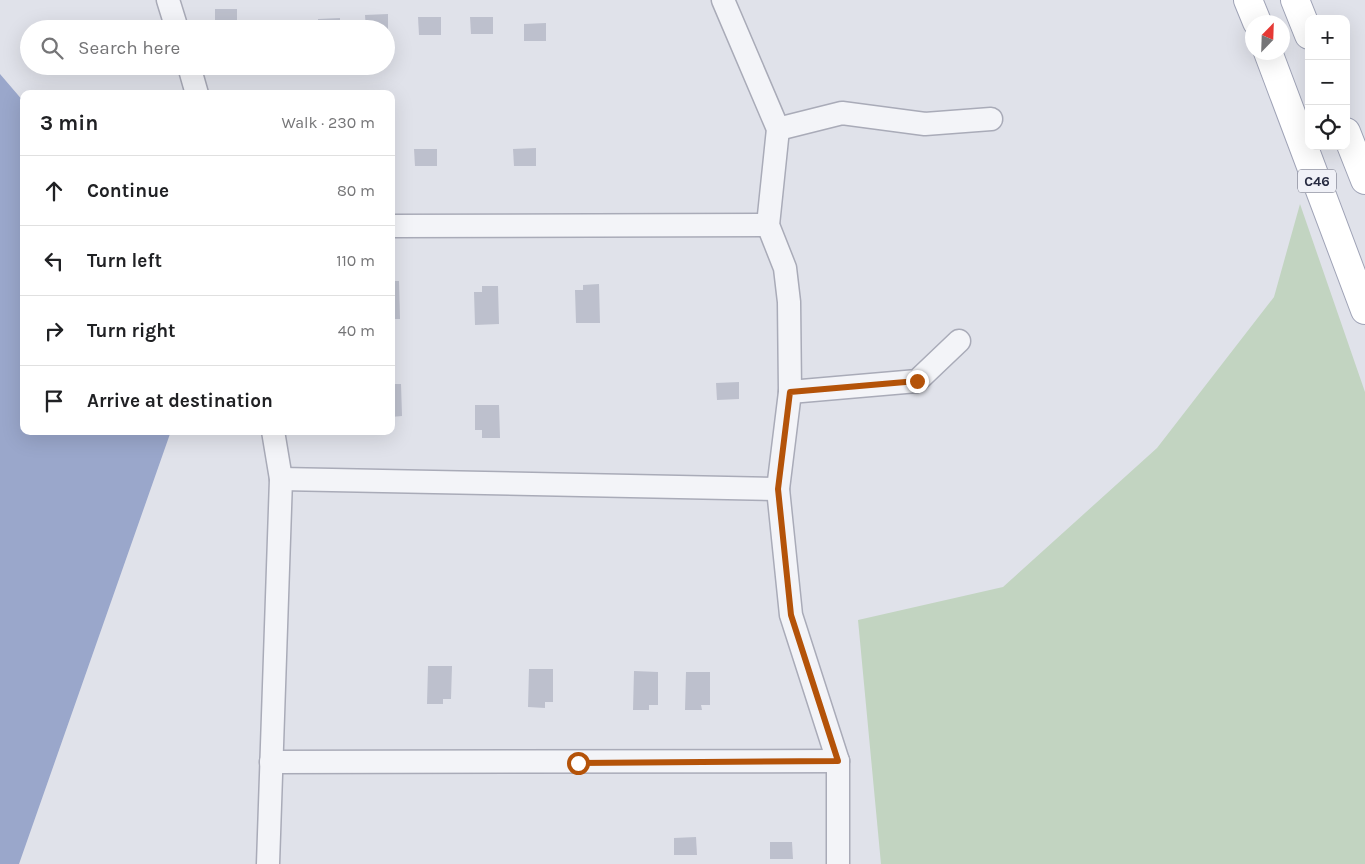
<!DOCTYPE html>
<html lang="en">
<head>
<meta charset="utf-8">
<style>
	:root { --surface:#fff; --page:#f2f2f2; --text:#202124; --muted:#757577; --line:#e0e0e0 }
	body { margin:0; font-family:Karla,sans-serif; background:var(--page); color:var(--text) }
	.controls { position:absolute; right:15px; top:15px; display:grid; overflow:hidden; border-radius:10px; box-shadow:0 5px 20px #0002 }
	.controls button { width:45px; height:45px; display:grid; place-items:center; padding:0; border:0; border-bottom:1px solid var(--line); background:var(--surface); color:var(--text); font:25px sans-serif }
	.compass { position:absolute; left:1245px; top:15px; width:45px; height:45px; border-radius:50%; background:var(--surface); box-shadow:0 5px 20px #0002; rotate:23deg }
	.stop { position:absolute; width:15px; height:15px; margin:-11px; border:4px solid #b45309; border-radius:50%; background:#fff }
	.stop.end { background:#b45309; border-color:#fff; box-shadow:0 1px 5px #0008 }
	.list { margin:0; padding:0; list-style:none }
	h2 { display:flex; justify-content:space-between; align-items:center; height:65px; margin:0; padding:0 20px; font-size:21px }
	h2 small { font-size:16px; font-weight:400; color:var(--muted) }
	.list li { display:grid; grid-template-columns:32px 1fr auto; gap:15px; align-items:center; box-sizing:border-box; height:70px; padding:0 20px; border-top:1px solid var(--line) }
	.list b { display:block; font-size:19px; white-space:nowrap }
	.list em { font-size:16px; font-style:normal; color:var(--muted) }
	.icon { flex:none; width:28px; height:28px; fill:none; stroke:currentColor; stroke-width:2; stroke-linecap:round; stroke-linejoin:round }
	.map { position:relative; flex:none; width:1365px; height:864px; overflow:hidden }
	.search { position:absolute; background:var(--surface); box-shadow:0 5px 20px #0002; left:20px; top:20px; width:375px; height:55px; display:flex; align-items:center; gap:12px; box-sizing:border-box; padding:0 18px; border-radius:28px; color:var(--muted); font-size:19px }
	.panel { position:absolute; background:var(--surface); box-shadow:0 5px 20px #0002; left:20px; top:90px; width:375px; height:345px; border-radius:10px }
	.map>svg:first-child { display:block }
</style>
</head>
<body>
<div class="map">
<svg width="1365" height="864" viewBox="0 0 1365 864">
	<rect width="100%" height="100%" fill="#e0e2ea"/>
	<polygon fill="#c2d4c1" points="1300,204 1365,392 1365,864 881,864 858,620 1003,587 1157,448 1274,297"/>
	<polygon fill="#9aa7cb" points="0,74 24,102 24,431 171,431 19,864 0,864"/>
	<g fill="#bdc0cd">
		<rect x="215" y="9" width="22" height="17"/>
		<polygon points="388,14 388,29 366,29 365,15"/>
		<polygon points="418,17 441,17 441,35 419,35"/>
		<polygon points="470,17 493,17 493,34 471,34"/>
		<polygon points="340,18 340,29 318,29 318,19"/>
		<polygon points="546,23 546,41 524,41 524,24"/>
		<polygon points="536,148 536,166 514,166 513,149"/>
		<polygon points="414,149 437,149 437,166 415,166"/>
		<polygon points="391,281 399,281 400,319 391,319"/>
		<polygon points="599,284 600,323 576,323 575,290 583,290 583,285"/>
		<polygon points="482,286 498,286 499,324 475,325 474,292 482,292"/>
		<polygon points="739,382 739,399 717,400 716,383"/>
		<polygon points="391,384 401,384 402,416 391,417"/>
		<polygon points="475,405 499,405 500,438 482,438 482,430 475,430"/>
		<polygon points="428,666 452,666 451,699 443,699 443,704 427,704"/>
		<polygon points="529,669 553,669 553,702 545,702 545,708 528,707"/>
		<polygon points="634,671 658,672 658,705 649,705 649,710 633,710"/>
		<polygon points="686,672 710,672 710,705 701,705 702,710 685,710"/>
		<polygon points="696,837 697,855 674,855 674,838"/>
		<polygon points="770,842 792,842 793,859 770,859"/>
	</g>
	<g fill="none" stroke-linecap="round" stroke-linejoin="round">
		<g stroke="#a9abb8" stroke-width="25">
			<g id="minor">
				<polyline points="168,0 177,29"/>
				<polyline points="723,0 778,129 768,225 785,268 789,302 790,392 778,489 791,615 838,761 838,864"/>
				<polyline points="189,66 197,94"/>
				<polyline points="778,129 842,113 925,124 991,119"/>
				<polyline points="391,226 768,225"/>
				<polyline points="790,392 917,381 959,341"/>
				<polyline points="281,479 778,489"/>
				<polyline points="271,762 838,761"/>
				<polyline points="268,864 281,479 273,431"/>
			</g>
		</g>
		<g stroke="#9fa3b6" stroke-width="30">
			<g id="major">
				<polyline points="1248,0 1257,22"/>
				<polyline points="1295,0 1309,35"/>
				<polyline points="1268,52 1365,310"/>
				<polyline points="1346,132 1365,180"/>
			</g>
		</g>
		<use href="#minor" stroke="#f3f4f8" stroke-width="22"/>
		<use href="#major" stroke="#fff" stroke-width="28"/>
	</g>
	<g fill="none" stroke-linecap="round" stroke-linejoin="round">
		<polyline stroke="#b45309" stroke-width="6" points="578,763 838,761 791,615 778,489 790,392 917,381"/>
	</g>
	<g text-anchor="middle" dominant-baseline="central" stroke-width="4" stroke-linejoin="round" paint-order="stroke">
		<rect fill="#f0f1f7" stroke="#646778" stroke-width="1" x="1298" y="169.5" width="38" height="23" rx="4"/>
		<g font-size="14" font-weight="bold" fill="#282c42">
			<text x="1317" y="181">C46</text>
		</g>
	</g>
</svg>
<div class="controls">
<button>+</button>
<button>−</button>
<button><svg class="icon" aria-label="locate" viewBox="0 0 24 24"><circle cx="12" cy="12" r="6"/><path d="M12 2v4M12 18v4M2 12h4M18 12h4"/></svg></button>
</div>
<svg class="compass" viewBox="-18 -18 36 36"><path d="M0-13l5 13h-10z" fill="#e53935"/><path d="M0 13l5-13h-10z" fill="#757577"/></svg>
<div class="stop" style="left:578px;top:763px"></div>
<div class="stop end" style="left:917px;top:381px"></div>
<div class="search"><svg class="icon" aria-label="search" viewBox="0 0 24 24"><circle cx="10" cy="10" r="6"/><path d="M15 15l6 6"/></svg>Search here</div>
<section class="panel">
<h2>3 min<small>Walk · 230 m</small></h2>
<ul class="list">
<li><svg class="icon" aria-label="ahead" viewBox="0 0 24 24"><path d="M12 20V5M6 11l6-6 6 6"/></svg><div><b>Continue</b></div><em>80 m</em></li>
<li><svg class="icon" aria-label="left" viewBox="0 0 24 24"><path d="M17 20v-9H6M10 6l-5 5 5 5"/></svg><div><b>Turn left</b></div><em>110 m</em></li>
<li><svg class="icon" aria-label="right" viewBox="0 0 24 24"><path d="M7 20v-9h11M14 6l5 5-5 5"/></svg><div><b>Turn right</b></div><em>40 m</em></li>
<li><svg class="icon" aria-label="arrive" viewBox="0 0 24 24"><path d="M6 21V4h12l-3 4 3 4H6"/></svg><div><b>Arrive at destination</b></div></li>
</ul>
</section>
</div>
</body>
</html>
